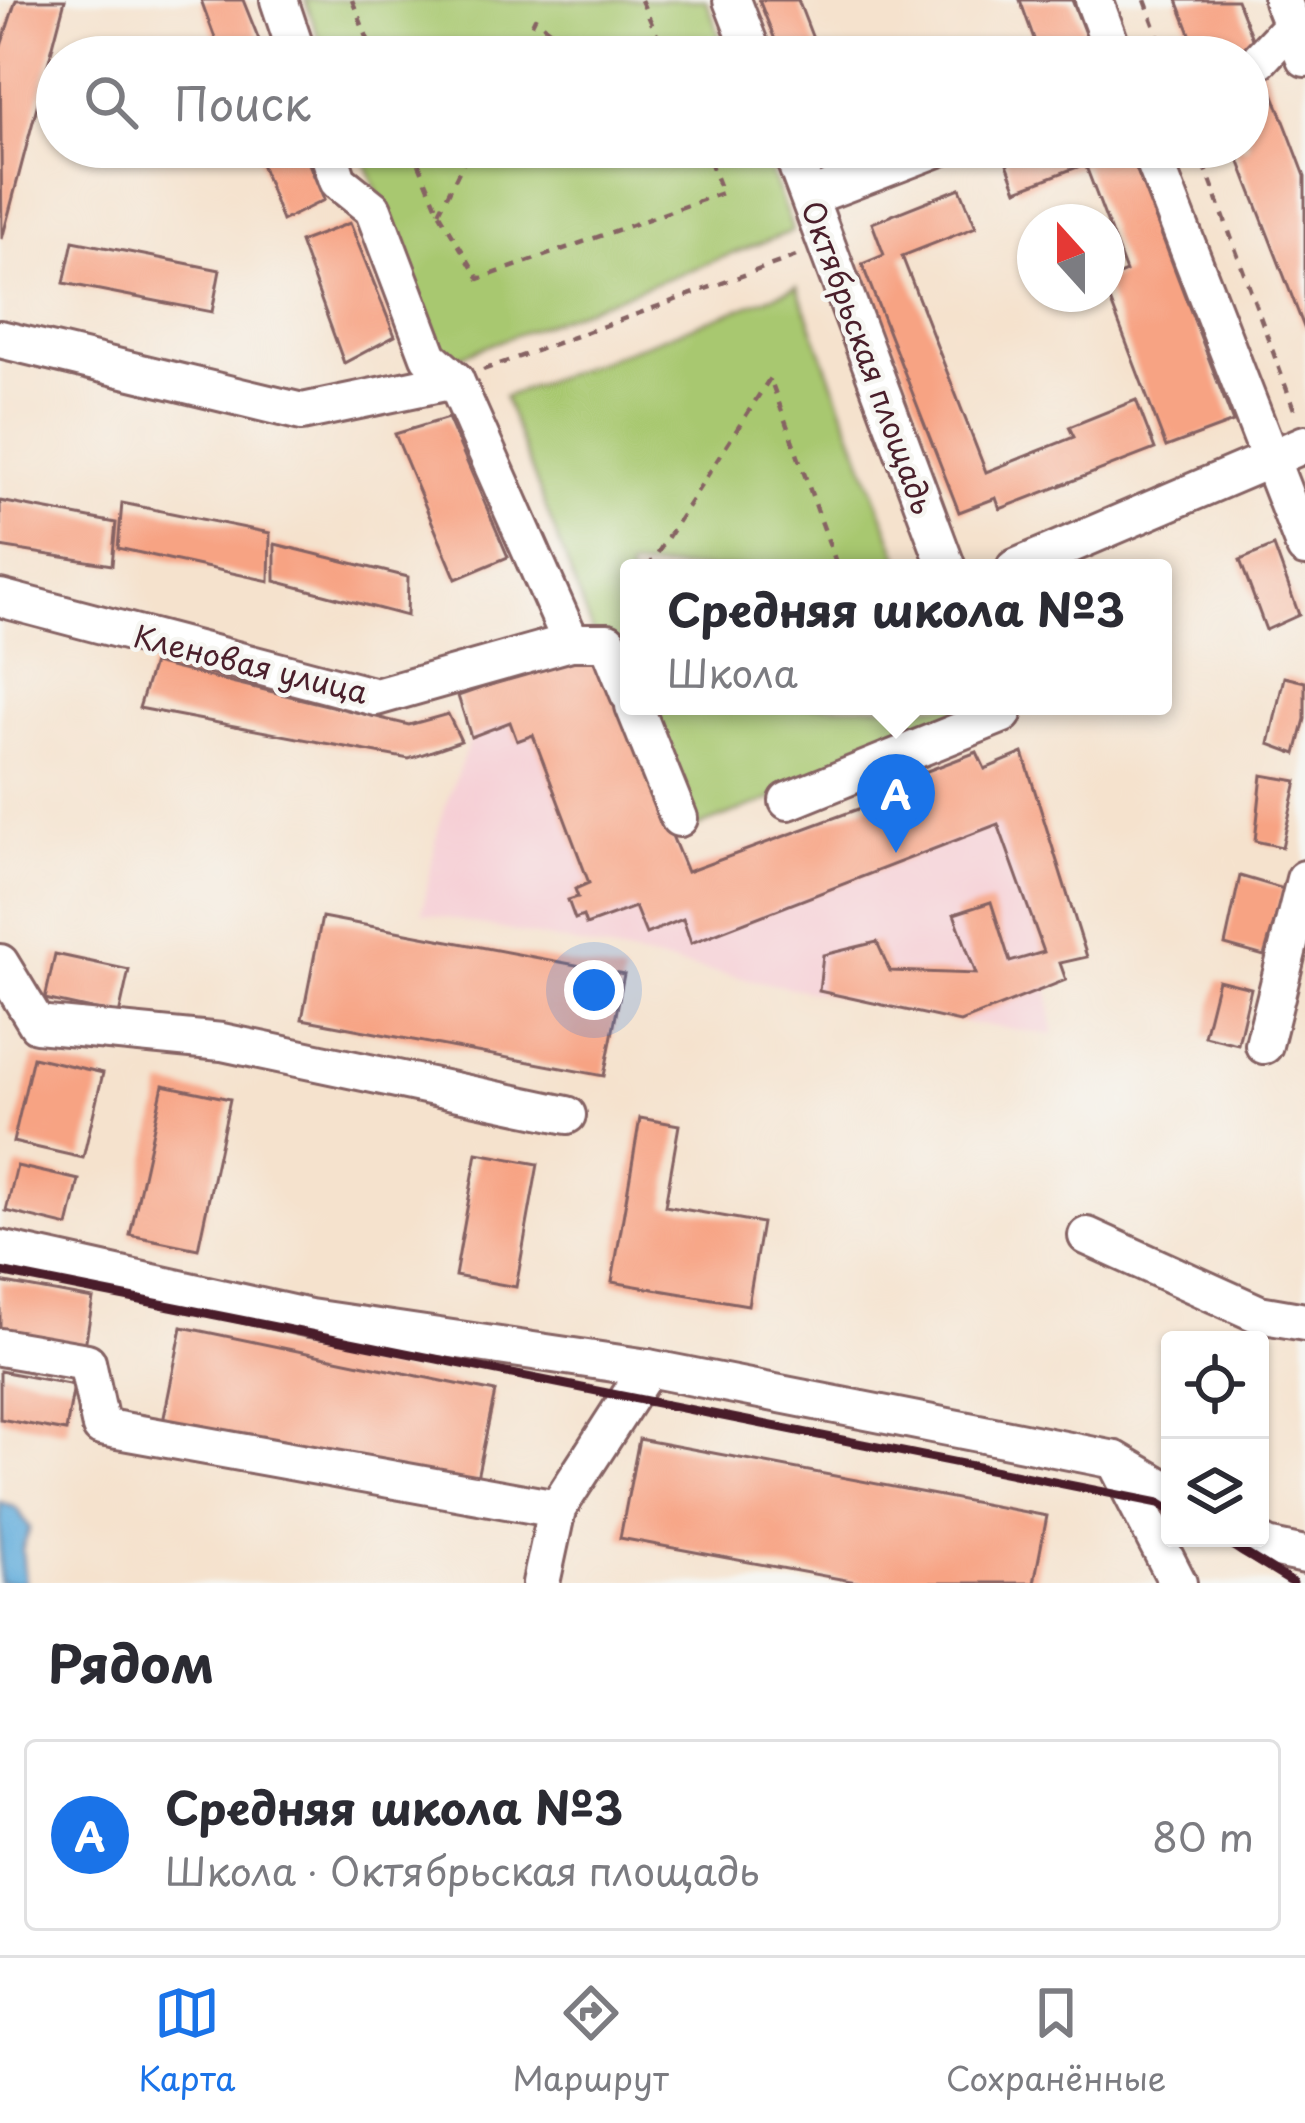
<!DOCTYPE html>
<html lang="ru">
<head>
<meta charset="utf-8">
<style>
	:root { --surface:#fff; --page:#f7f7f7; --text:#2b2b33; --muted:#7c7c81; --line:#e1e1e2; --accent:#1a73e8 }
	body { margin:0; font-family:"Playpen Sans",sans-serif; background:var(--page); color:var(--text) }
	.controls { position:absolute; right:36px; bottom:36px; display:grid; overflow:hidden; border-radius:12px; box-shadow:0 3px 9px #0004 }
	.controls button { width:108px; height:108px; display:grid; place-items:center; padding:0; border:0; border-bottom:3px solid var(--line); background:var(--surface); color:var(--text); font:60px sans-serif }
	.compass { position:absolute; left:1017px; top:204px; width:108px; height:108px; border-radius:50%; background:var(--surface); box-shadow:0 3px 9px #0004; rotate:339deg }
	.you { position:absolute; left:594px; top:990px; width:42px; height:42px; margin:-30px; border:9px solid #fff; border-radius:50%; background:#1a73e8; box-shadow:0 0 0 18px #1a73e833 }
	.badge { display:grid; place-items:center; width:78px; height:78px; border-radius:50%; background:var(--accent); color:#fff; font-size:39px; font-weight:700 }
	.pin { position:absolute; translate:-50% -99px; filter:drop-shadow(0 3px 6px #0008) }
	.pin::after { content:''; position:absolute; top:63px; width:42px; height:36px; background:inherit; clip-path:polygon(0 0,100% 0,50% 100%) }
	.popup { position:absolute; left:620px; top:559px; width:552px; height:156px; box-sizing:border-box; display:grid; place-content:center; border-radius:12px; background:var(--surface); filter:drop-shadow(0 3px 9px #0005); font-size:39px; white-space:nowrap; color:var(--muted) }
	.popup b { font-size:45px; color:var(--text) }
	.popup::after { content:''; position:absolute; left:50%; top:100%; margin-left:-24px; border:24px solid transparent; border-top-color:var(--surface) }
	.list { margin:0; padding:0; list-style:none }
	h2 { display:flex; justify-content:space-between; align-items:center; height:156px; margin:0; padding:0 48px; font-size:51px }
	h2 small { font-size:39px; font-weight:400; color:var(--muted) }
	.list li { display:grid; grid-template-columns:78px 1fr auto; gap:36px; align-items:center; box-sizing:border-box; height:192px; margin:0 24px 24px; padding:0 24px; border:3px solid var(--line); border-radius:12px }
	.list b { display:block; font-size:45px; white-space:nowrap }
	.list p { margin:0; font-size:39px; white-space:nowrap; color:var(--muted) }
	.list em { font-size:39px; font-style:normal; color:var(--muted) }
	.icon { flex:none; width:66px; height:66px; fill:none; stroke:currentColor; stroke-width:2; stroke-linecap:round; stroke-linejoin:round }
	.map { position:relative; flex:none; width:1305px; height:1583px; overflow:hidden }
	.search { position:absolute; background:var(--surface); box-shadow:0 3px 9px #0004; left:36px; right:36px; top:36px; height:132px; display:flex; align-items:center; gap:30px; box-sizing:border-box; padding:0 42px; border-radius:66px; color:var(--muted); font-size:45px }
	.sheet { height:372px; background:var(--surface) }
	nav { display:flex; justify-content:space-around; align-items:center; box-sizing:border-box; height:168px; border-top:3px solid var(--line); background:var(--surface); font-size:33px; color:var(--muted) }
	nav a { display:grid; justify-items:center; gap:6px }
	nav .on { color:var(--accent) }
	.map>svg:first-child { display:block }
</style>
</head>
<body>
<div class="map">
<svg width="1305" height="1583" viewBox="0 0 1305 1583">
	<rect width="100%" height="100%" fill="#f6f6f2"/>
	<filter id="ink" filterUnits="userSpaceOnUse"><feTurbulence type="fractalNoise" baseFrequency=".00833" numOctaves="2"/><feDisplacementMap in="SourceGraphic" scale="24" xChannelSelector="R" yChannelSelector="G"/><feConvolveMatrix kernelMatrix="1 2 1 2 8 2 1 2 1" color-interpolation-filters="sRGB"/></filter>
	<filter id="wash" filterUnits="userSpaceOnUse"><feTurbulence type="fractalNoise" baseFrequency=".004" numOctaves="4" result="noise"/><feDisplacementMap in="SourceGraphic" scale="48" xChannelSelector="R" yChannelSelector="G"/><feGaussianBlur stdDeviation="2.7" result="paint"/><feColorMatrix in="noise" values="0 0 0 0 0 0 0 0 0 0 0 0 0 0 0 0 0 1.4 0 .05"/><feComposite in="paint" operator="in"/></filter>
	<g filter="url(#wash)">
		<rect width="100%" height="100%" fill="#f5e2cd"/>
		<polygon fill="#f6cfd5" points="595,649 687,871 917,787 914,776 977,752 986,769 1023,753 1087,957 1060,963 1066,980 1048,988 1054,1035 960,1022 422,913 440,820 471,737 458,696"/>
		<g fill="#a8c870" stroke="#79744e" stroke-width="3">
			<polygon points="305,0 706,0 728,57 326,57"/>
			<polygon points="360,147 761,147 793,231 441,363"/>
			<polygon points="797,287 903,568 629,568 629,706 955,706 963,727 670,837 504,397"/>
		</g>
		<polygon fill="#63addb" stroke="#566683" stroke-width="3" points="0,1502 16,1508 30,1528 22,1550 25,1583 0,1583"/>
		<g id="blocks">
			<g fill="#f7a383">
				<polygon points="16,0 65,0 2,239 0,49"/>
				<polygon points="201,0 243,0 266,57 222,57"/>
				<polygon points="759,0 798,0 820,57 782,57"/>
				<polygon points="1020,0 1072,0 1094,57 1010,57 1037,47"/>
				<polygon points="1177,0 1237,0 1291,139 1305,176 1305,330 1234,147 1248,147 1248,57 1199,57"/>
				<polygon points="255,147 302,147 324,200 282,221"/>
				<polygon points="1017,147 1128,147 1233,422 1166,447 1107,292 1107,280 1126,272 1085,164 1017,190 1003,153"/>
				<polygon points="960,188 976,227 902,256 986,472 1074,437 1069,427 1136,400 1155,449 1000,509 996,498 959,512 862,264 884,255 872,223"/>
				<polygon points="350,223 395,336 344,363 300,242"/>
				<polygon points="73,241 220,270 212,312 64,283"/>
				<polygon points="448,418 508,557 456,579 395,434"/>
				<polygon points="0,501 116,523 112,565 0,547"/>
				<polygon points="122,503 270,533 269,581 118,548"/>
				<polygon points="275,544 408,577 407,616 275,581"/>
				<polygon points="1274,546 1299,615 1266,630 1240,560"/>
				<polygon points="595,649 687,872 918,787 914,776 977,752 985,769 1023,753 1087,957 1060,963 1066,980 960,1022 819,991 823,955 877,942 890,971 976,974 954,914 991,902 1010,962 1044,952 998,824 691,943 683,919 646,934 635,907 586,925 583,916 575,919 568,900 578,897 575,889 589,883 533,735 517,741 510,722 471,737 458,696"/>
				<polygon points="153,663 409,725 448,714 461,741 409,759 139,708"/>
				<polygon points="1284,677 1305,682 1305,719 1296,754 1269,744"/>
				<polygon points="1262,775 1297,781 1282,847 1255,841"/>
				<polygon points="1240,876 1284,889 1264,956 1225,945"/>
				<polygon points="322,917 624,974 604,1076 302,1019"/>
				<polygon points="55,954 129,970 119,1015 45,999"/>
				<polygon points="1218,980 1251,988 1238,1044 1204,1036"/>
				<polygon points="33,1057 103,1073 83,1158 13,1142"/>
				<polygon points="163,1085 230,1099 198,1249 130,1235"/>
				<polygon points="640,1118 679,1125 665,1206 762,1223 748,1305 612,1282"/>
				<polygon points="477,1153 538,1164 516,1287 455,1276"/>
				<polygon points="17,1166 79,1180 68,1226 6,1211"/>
				<polygon points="0,1282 93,1299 85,1346 0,1330"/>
				<polygon points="182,1327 495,1392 474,1492 162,1427"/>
				<polygon points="0,1371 74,1385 66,1431 0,1419"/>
				<polygon points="639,1439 1047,1516 1034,1583 862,1583 620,1538"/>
			</g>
		</g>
	</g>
	<g filter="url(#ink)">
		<use href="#blocks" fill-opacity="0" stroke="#866364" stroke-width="3"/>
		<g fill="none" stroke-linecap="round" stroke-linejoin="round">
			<g stroke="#866364" stroke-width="42">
				<g id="minor">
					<polyline points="279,0 298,57"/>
					<polyline points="732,0 754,57"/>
					<polyline points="1094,0 1115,57"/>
					<polyline points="1282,0 1305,58"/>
					<polyline points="1260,59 1292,25"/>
					<polyline points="327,147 338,181 373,209 429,357 455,380 571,642"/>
					<polyline points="790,147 947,568"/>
					<polyline points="1149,147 1305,548"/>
					<polyline points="810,197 941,147"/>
					<polyline points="0,339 302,412 455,380"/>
					<polyline points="1015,568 1305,444"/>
					<polyline points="0,598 376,697 571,642 608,642 629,694"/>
					<polyline points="634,706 679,818"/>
					<polyline points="788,801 1003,714 1000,706"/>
					<polyline points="0,963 37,1024 222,1042 567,1115"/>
					<polyline points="1264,1045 1305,879"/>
					<polyline points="1087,1236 1259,1314 1305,1322"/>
					<polyline points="0,1249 310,1318 648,1368 557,1509 101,1427 87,1362 0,1347"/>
					<polyline points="648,1368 1115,1460 1170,1492"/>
					<polyline points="1115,1460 1178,1583"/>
					<polyline points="1251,1538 1267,1547 1305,1555"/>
					<polyline points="541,1583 557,1509"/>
				</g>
			</g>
			<g stroke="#866364" stroke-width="4.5" stroke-dasharray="9 9" stroke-linecap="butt">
				<polyline points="352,0 375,57"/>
				<polyline points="641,0 667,57"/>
				<polyline points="1145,0 1166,57"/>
				<polyline points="516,57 535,18 581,57"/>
				<polyline points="412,147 439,212 479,279 722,193 704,147"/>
				<polyline points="1198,147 1295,412"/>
				<polyline points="439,212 471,147"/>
				<polyline points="483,370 799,255"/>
				<polyline points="648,568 770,378 838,568"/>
			</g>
			<use href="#minor" stroke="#fff" stroke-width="36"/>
			<g stroke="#4a1f2b" stroke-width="9">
				<polyline points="0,1272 1159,1503 1170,1510"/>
				<polyline points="1220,1538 1293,1583"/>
			</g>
		</g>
	</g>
	<g text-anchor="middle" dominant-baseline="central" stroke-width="9" stroke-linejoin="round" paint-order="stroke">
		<g font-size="30" fill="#4a1f2b" stroke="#f6f6f2">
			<text transform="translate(869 357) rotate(70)">Октябрьская площадь</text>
			<text transform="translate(251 663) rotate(14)">Кленовая улица</text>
		</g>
	</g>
</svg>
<div class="controls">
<button><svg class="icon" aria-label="locate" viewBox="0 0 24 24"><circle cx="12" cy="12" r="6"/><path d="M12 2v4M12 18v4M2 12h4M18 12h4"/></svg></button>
<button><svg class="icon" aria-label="layers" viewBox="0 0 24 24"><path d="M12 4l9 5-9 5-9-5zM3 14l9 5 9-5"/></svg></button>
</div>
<svg class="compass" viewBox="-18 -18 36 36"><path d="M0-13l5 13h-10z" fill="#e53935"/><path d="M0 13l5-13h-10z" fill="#7c7c81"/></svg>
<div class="you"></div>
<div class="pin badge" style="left:896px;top:853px">A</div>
<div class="popup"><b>Средняя школа №3</b>Школа</div>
<div class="search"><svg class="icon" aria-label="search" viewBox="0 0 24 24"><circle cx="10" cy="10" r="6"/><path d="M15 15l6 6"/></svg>Поиск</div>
</div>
<section class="sheet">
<h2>Рядом<small></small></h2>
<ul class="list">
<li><span class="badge">A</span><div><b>Средняя школа №3</b><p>Школа · Октябрьская площадь</p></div><em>80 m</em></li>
</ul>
</section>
<nav>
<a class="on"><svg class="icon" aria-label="map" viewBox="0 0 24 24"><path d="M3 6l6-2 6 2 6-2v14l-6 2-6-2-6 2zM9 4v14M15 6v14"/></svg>Карта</a>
<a><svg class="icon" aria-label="directions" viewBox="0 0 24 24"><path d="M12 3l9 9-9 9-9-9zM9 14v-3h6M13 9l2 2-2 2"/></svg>Маршрут</a>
<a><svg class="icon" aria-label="saved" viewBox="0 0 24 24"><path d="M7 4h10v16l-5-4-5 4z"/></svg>Сохранённые</a>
</nav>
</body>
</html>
